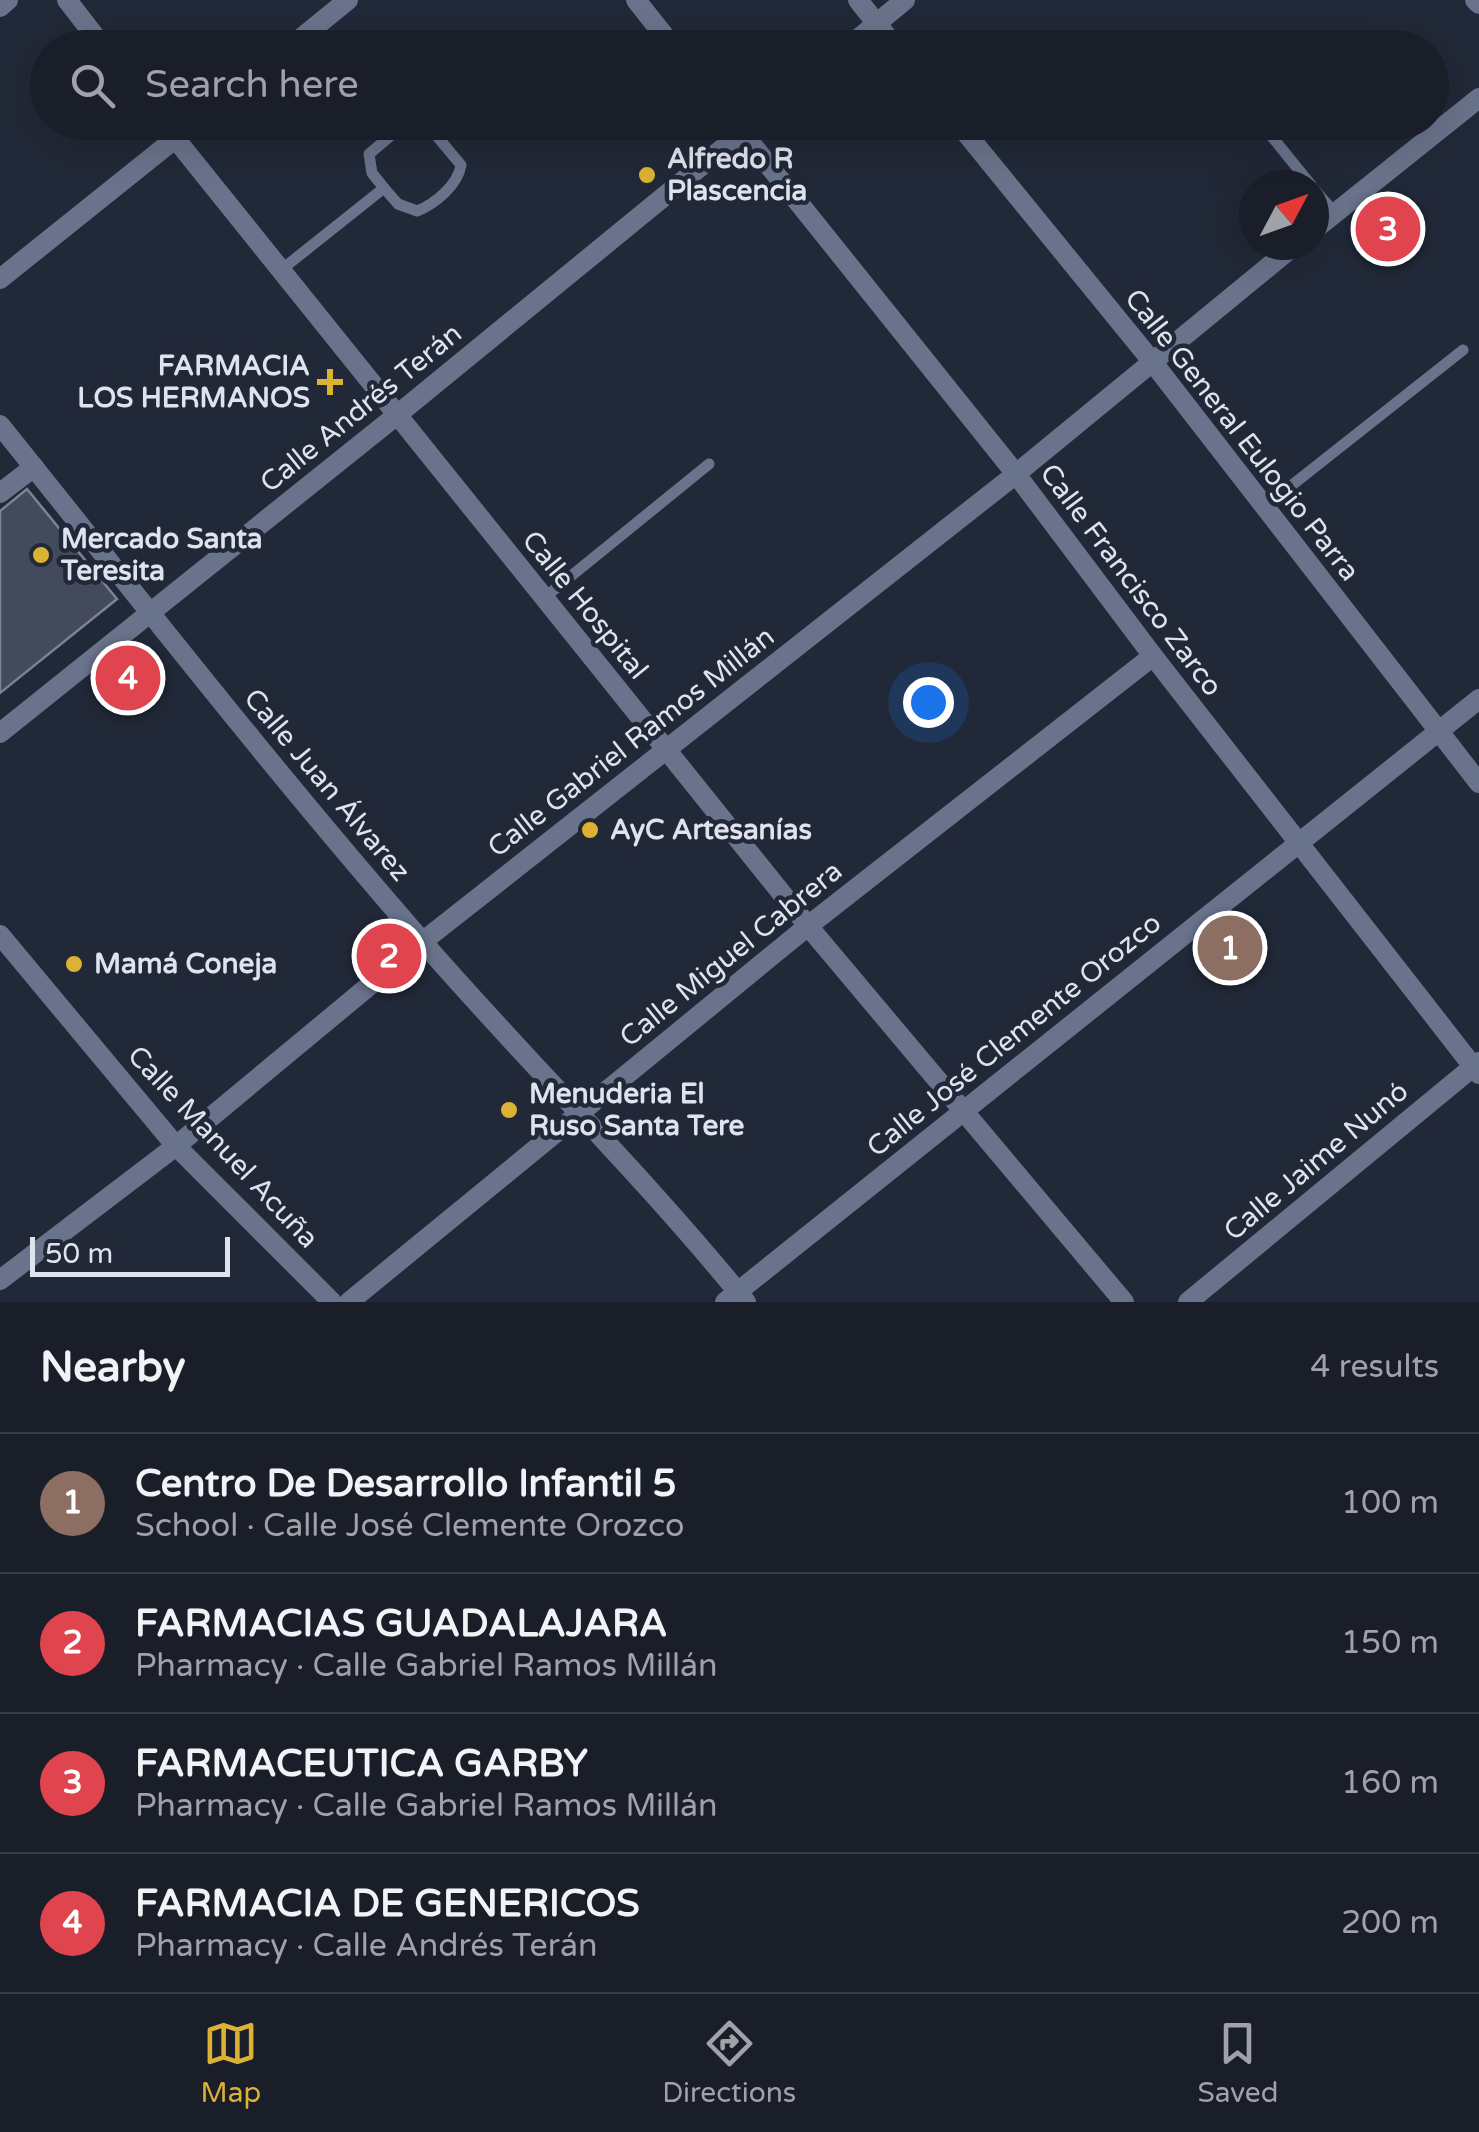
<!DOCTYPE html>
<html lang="en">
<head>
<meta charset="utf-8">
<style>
	:root { --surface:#191e29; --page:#262b35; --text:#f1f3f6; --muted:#9fa2a8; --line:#373c46; --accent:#dbb233 }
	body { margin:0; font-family:"Varela Round",sans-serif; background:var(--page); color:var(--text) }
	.compass { position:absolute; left:1239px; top:170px; width:90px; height:90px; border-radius:50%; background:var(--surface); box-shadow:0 10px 40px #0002; rotate:49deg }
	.scale { position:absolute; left:30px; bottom:25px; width:200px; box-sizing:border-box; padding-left:10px; border:5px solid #dee3ed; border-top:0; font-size:28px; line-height:35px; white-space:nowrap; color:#dee3ed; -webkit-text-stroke:8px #212837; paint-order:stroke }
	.you { position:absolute; left:928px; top:702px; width:35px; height:35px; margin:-25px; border:8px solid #fff; border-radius:50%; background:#1a73e8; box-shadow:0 0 0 15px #1a73e833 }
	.badge { display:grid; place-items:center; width:65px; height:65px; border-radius:50%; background:var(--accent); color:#fff; font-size:32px; font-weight:700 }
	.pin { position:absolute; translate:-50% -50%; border:5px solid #fff; box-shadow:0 2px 10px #0006 }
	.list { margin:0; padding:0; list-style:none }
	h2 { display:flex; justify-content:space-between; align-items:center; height:130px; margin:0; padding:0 40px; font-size:42px }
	h2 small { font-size:32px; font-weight:400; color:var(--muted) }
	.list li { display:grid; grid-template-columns:65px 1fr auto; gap:30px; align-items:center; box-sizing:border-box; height:140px; padding:0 40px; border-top:2px solid var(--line) }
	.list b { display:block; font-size:38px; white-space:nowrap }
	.list p { margin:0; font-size:32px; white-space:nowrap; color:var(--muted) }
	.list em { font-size:32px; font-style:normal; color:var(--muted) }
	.icon { flex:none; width:55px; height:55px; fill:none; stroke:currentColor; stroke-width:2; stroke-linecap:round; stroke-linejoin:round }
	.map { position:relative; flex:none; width:1479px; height:1302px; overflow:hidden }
	.search { position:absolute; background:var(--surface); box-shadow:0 10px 40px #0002; left:30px; right:30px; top:30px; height:110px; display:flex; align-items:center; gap:25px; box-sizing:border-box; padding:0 35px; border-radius:55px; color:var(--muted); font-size:38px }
	.sheet { height:690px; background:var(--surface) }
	nav { display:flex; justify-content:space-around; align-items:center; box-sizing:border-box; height:140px; border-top:2px solid var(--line); background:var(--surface); font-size:28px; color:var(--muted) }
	nav a { display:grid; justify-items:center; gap:5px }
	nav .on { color:var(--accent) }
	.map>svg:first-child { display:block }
</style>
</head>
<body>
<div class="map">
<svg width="1479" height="1302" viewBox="0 0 1479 1302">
	<rect width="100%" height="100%" fill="#212837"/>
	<polygon fill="#434a5b" stroke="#7b8395" stroke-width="2.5" points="27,489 117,599 0,693 0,511"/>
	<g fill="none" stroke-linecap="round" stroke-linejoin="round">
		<g stroke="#69738b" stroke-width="11">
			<polyline points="1260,122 1311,185"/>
			<polyline points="384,188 372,173 369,154 407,122"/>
			<polyline points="1314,189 1335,213"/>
			<path d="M281,270l103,-82 14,16 19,7c18,-7 41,-26 44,-46l-36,-43"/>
			<polyline points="1263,508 1463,350"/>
			<polyline points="544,598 709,464"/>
		</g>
		<g stroke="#69738b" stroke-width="20">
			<polyline points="67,0 104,48"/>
			<polyline points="636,0 674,48"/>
			<polyline points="858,0 896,48"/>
			<polyline points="1475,0 1479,4"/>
			<polyline points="0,7 8,0"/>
			<polyline points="289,48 348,0"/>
			<polyline points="162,122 808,926 1124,1302"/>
			<polyline points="734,122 1016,474 1153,656 1479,1074"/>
			<polyline points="957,122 1151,360 1479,783"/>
			<polyline points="1314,230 1479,98"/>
			<polyline points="0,279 196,122"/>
			<path d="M0,425c139,173 276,349 422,516 106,122 222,235 324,361"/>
			<polyline points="0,493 34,467"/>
			<polyline points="0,935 176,1146 332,1302"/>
			<polyline points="0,1280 176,1146 422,942 1016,474 1295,245"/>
			<polyline points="349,1302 808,926 1153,656"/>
			<polyline points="725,1302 1479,699"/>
			<polyline points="1188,1302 1479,1062"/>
		</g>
		<g stroke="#69738b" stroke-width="20">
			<polyline points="847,48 905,0"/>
			<polyline points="0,733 397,415 755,122"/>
		</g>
	</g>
	<g fill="#dbb233" stroke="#212837" stroke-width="4">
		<circle cx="647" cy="175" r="10"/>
		<path d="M325 367h10v10h10v10h-10v10h-10v-10h-10v-10h10z"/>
		<circle cx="41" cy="555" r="10"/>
		<circle cx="590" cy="830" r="10"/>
		<circle cx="74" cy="964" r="10"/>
		<circle cx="509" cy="1110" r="10"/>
	</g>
	<g text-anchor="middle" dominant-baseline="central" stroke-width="9" stroke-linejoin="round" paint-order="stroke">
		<g font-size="28" font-weight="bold" fill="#dee3ed" stroke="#212837" text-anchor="start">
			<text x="667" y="159">Alfredo R<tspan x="667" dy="32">Plascencia</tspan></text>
			<text x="310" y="366" text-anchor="end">FARMACIA<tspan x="310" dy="32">LOS HERMANOS</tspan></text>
			<text x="61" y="539">Mercado Santa<tspan x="61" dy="32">Teresita</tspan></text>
			<text x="610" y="830">AyC Artesanías</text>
			<text x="94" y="964">Mamá Coneja</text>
			<text x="529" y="1094">Menuderia El<tspan x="529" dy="32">Ruso Santa Tere</tspan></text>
		</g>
		<g font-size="28" fill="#dee3ed" stroke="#212837">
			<text transform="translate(361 408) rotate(-39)">Calle Andrés Terán</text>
			<text transform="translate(1242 435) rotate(52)">Calle General Eulogio Parra</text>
			<text transform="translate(1131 580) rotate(53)">Calle Francisco Zarco</text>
			<text transform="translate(585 605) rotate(51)">Calle Hospital</text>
			<text transform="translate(631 742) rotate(-38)">Calle Gabriel Ramos Millán</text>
			<text transform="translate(327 785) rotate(50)">Calle Juan Álvarez</text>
			<text transform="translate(731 954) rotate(-39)">Calle Miguel Cabrera</text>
			<text transform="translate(1014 1035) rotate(-39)">Calle José Clemente Orozco</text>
			<text transform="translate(223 1147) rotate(47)">Calle Manuel Acuña</text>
			<text transform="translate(1316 1161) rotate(-40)">Calle Jaime Nunó</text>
		</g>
	</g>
</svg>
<svg class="compass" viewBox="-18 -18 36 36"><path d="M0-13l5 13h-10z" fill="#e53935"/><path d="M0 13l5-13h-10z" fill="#9fa2a8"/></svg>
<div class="scale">50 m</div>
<div class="you"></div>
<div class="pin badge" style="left:1230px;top:948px;background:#8d6e63">1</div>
<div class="pin badge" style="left:389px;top:956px;background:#e0444e">2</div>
<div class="pin badge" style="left:1388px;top:229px;background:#e0444e">3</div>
<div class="pin badge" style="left:128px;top:678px;background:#e0444e">4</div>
<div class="search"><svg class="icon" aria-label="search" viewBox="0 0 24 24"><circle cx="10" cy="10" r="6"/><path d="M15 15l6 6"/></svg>Search here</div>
</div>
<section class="sheet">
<h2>Nearby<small>4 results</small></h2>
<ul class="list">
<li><span class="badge" style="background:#8d6e63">1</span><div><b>Centro De Desarrollo Infantil 5</b><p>School · Calle José Clemente Orozco</p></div><em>100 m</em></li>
<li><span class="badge" style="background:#e0444e">2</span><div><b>FARMACIAS GUADALAJARA</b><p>Pharmacy · Calle Gabriel Ramos Millán</p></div><em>150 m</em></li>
<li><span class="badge" style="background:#e0444e">3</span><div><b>FARMACEUTICA GARBY</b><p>Pharmacy · Calle Gabriel Ramos Millán</p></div><em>160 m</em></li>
<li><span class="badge" style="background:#e0444e">4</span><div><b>FARMACIA DE GENERICOS</b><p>Pharmacy · Calle Andrés Terán</p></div><em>200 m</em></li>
</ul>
</section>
<nav>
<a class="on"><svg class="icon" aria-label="map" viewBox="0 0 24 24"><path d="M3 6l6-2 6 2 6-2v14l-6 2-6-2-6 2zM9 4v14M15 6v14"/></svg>Map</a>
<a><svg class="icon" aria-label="directions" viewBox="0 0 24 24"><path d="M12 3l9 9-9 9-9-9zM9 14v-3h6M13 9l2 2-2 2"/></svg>Directions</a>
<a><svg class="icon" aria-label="saved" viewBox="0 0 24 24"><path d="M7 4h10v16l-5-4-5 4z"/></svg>Saved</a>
</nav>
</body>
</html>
